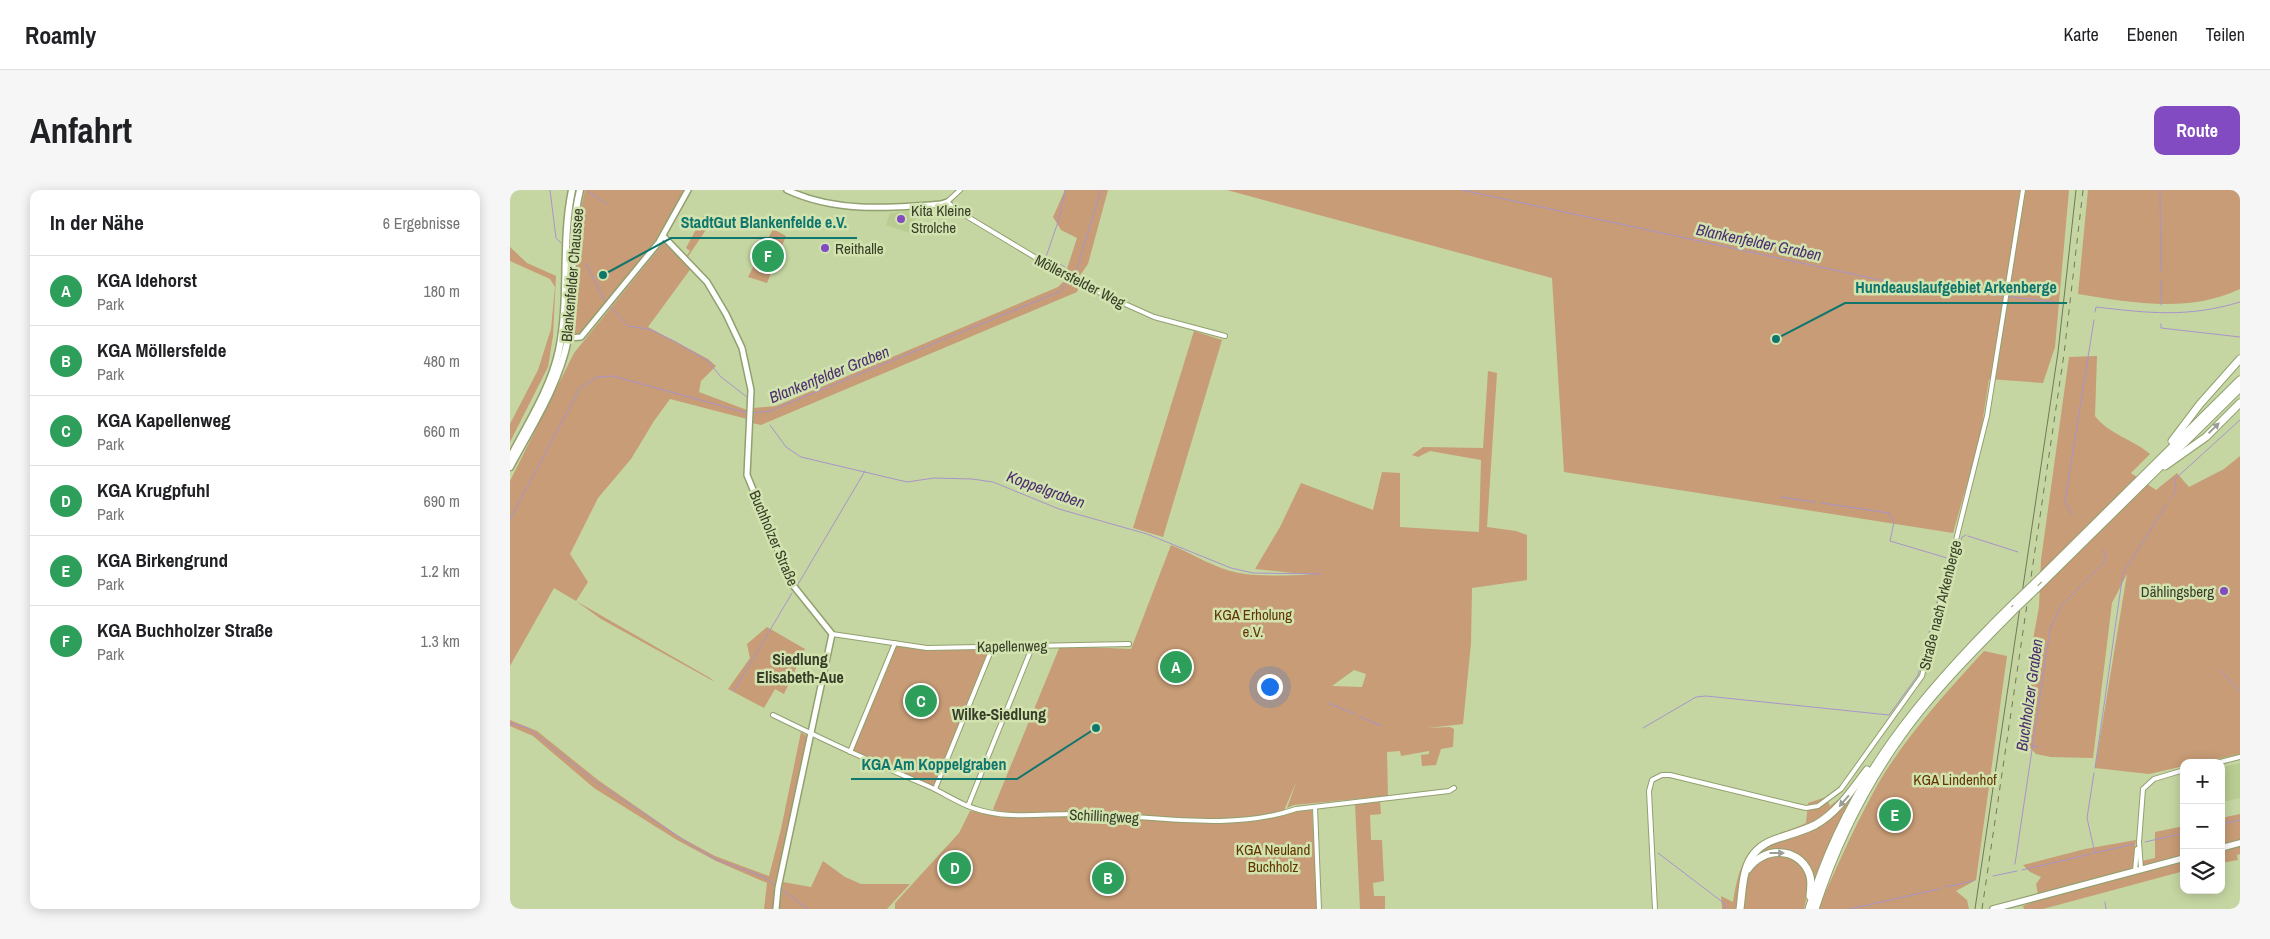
<!DOCTYPE html>
<html lang="de">
<head>
<meta charset="utf-8">
<style>
	:root { --surface:#fff; --page:#f6f6f6; --text:#202124; --muted:#757577; --line:#e0e0e0; --accent:#834bc2 }
	body { margin:0; font-family:"Archivo Narrow",sans-serif; background:var(--page); color:var(--text) }
	.controls { position:absolute; right:15px; bottom:15px; display:grid; overflow:hidden; border-radius:10px; box-shadow:0 2px 12px #0003 }
	.controls button { width:45px; height:45px; display:grid; place-items:center; padding:0; border:0; border-bottom:1px solid var(--line); background:var(--surface); color:var(--text); font:25px sans-serif }
	.you { position:absolute; left:759px; top:496px; width:18px; height:18px; margin:-12px; border:4px solid #fff; border-radius:50%; background:#1a73e8; box-shadow:0 0 0 8px #1a73e833 }
	.badge { display:grid; place-items:center; width:32px; height:32px; border-radius:50%; background:var(--accent); color:#fff; font-size:16px; font-weight:700 }
	.pin { position:absolute; translate:-50% -50%; border:2px solid #fff; box-shadow:0 1px 5px #0006 }
	.list { margin:0; padding:0; list-style:none }
	h2 { display:flex; justify-content:space-between; align-items:center; height:65px; margin:0; padding:0 20px; font-size:21px }
	h2 small { font-size:16px; font-weight:400; color:var(--muted) }
	.list li { display:grid; grid-template-columns:32px 1fr auto; gap:15px; align-items:center; box-sizing:border-box; height:70px; padding:0 20px; border-top:1px solid var(--line) }
	.list b { display:block; font-size:19px; white-space:nowrap }
	.list p { margin:0; font-size:16px; white-space:nowrap; color:var(--muted) }
	.list em { font-size:16px; font-style:normal; color:var(--muted) }
	.icon { flex:none; width:28px; height:28px; fill:none; stroke:currentColor; stroke-width:2; stroke-linecap:round; stroke-linejoin:round }
	.map { position:relative; flex:none; width:1730px; height:719px; overflow:hidden; border-radius:10px }
	header { display:flex; align-items:center; gap:30px; box-sizing:border-box; height:70px; padding:0 25px; background:var(--surface); border-bottom:1px solid var(--line) }
	header strong { font-size:24px }
	nav { display:flex; gap:28px; margin-inline-start:auto; font-size:18px }
	.intro { display:flex; align-items:center; justify-content:space-between; box-sizing:border-box; height:120px; padding:0 30px }
	h1 { margin:0; font-size:35px }
	.button { padding:12px 22px; border-radius:10px; background:var(--accent); color:#fff; font-size:18px; font-weight:700 }
	main { display:flex; gap:30px; padding:0 30px }
	aside { flex:1; background:var(--surface); border-radius:10px; box-shadow:0 2px 12px #0003 }
	.map>svg:first-child { display:block }
</style>
</head>
<body>
<header>
<strong>Roamly</strong>
<nav><a>Karte</a><a>Ebenen</a><a>Teilen</a></nav>
</header>
<div class="intro"><h1>Anfahrt</h1><a class="button">Route</a></div>
<main>
<aside>
<h2>In der Nähe<small>6 Ergebnisse</small></h2>
<ul class="list">
<li><span class="badge" style="background:#2e9e5b">A</span><div><b>KGA Idehorst</b><p>Park</p></div><em>180 m</em></li>
<li><span class="badge" style="background:#2e9e5b">B</span><div><b>KGA Möllersfelde</b><p>Park</p></div><em>480 m</em></li>
<li><span class="badge" style="background:#2e9e5b">C</span><div><b>KGA Kapellenweg</b><p>Park</p></div><em>660 m</em></li>
<li><span class="badge" style="background:#2e9e5b">D</span><div><b>KGA Krugpfuhl</b><p>Park</p></div><em>690 m</em></li>
<li><span class="badge" style="background:#2e9e5b">E</span><div><b>KGA Birkengrund</b><p>Park</p></div><em>1.2 km</em></li>
<li><span class="badge" style="background:#2e9e5b">F</span><div><b>KGA Buchholzer Straße</b><p>Park</p></div><em>1.3 km</em></li>
</ul>
</aside>
<div class="map">
<svg width="1730" height="719" viewBox="0 0 1730 719">
	<rect width="100%" height="100%" fill="#c5d6a2"/>
	<g fill="#b9cc92">
		<polygon points="408,20 400,43 376,35 380,23"/>
		<polygon points="1730,573 1730,608 1713,612 1711,577"/>
	</g>
	<g fill="#c79c76" fill-rule="evenodd">
		<polygon points="75,0 177,0 150,45 70,146 62,146 70,22"/>
		<polygon points="555,0 598,0 578,74 568,88 556,82 567,48 551,40 543,27"/>
		<polygon points="717,0 1510,0 1501,64 1504,64 1516,0 1559,0 1545,157 1533,193 1479,189 1470,248 1443,343 1054,282 1042,88"/>
		<path d="M1578,0h152v99c-50,24 -109,14 -162,5z"/>
		<polygon points="193,26 202,31 177,68 176,67 180,61 176,58"/>
		<polygon points="263,39 276,46 257,93 238,87"/>
		<polygon points="155,51 182,77 138,137 198,169 206,176 191,191 189,202 237,220 237,229 160,209 144,231 121,269 88,308 60,364 78,392 66,411 200,488 205,492 91,429 66,411 44,398 0,476 0,291 64,163"/>
		<polygon points="0,57 17,73 46,86 43,146 38,177 0,252 0,234 28,180 41,139 45,97 40,89 0,71"/>
		<polygon points="555,90 569,96 567,102 251,235 242,233 243,218 266,216 548,97"/>
		<polygon points="684,141 712,150 653,347 623,338"/>
		<path d="M1587,166l-2,60c12,17 39,24 55,38l-19,19 25,17 21,-17 12,14 35,-18 16,-13v298l-41,9h-15v3l-35,8 -54,-6 32,-194 -15,29 -19,155 -42,-1 -15,-3 -13,-14 4,-68 12,-65 2,-47 28,-203z"/>
		<path d="M978,181l9,2 -10,154 29,4 11,4v45l-55,8 -1,55 -8,81 -35,4 22,-1 4,2 -1,18 -12,2 -5,16 -14,1 -1,-11 8,-1v-3l-28,5 -1,-5 -13,1 1,44 -94,9 -7,3 10,-28 -14,33 29,-3 6,99h-423v-6l64,-70 11,-22 30,3 -7,-5 67,-163 71,3 40,-104c22,9 45,24 68,28 23,4 49,2 73,2l-57,-6 25,-42 21,-44 72,27 9,-38 18,1v54l79,5 2,-72 -51,-9 -12,6 -6,-2 11,-8 60,1zM844,480l12,4 -4,13 -30,-1z"/>
		<polygon points="257,437 295,459 274,504 265,499 254,518 218,499 240,468 237,454"/>
		<polygon points="386,454 422,460 480,458 424,597 343,561"/>
		<path d="M1474,461l23,5 -31,224 -20,11 11,9 2,9h-151c17,-38 34,-77 54,-114 28,-53 72,-100 112,-144z"/>
		<polygon points="0,530 27,541 88,590 170,647 205,666 259,686 271,639 291,542 298,547 264,719 254,719 257,693 206,671 167,650 84,598 23,546 0,536"/>
		<path d="M1355,588l-53,112 -4,1 -4,18h-82l-1,-13 12,6c4,-24 9,-52 33,-63 13,-6 27,-10 40,-16l2,-20 18,-6 4,9z"/>
		<polygon points="870,611 871,624 860,625 861,650 872,650 874,691 863,693 864,706 875,706 875,719 850,719 845,614"/>
		<polygon points="1730,624 1730,664 1727,665 1728,670 1711,673 1711,628"/>
		<polygon points="1674,636 1674,681 1533,719 1514,719 1513,716 1529,709 1526,694 1531,687 1520,682 1513,675 1575,659 1626,650 1623,673 1645,668 1645,642"/>
		<polygon points="313,671 335,687 351,694 400,694 377,719 269,719 273,692 301,697"/>
	</g>
	<g fill="none" stroke-linecap="round" stroke-linejoin="round">
		<g stroke="#a994ca" stroke-width="1">
			<polyline points="40,0 46,48 51,53"/>
			<polyline points="952,0 1375,91 1543,112"/>
			<polyline points="1650,0 1651,82"/>
			<polyline points="79,2 97,14"/>
			<polyline points="539,68 536,67 549,29 555,0"/>
			<polyline points="544,71 555,77"/>
			<polyline points="76,73 95,111"/>
			<polyline points="1651,90 1651,115"/>
			<polyline points="100,116 118,136 139,139 166,152 198,171 211,187 237,207"/>
			<polyline points="101,116 153,52 157,53"/>
			<path d="M1585,122l1,-5c53,6 91,11 144,-5"/>
			<polyline points="1651,134 1651,138 1730,147"/>
			<polyline points="241,223 260,221 551,101 567,78 591,0"/>
			<polyline points="260,235 276,257 291,267 397,292 424,288 462,289 483,292 549,319 637,344 721,378 743,383 811,384"/>
			<polyline points="1271,307 1305,312"/>
			<polyline points="1660,309 1666,300 1665,289 1730,230"/>
			<polyline points="1311,313 1379,323 1384,332 1380,351 1437,368"/>
			<polyline points="1562,325 1555,311 1584,130"/>
			<polyline points="0,329 70,198 87,187 103,186 237,223"/>
			<polyline points="1458,346 1508,362"/>
			<polyline points="287,396 355,281"/>
			<polyline points="1439,397 1452,347 1456,345"/>
			<polyline points="1710,480 1730,501"/>
			<polyline points="224,501 282,403"/>
			<polyline points="818,513 845,524"/>
			<polyline points="850,527 872,536"/>
			<polyline points="0,533 18,538 87,593 180,654 205,669 254,687 264,694"/>
			<polyline points="1133,538 1186,507 1196,506 1379,525 1408,485 1430,400"/>
			<polyline points="1522,556 1529,557"/>
			<polyline points="1585,578 1613,383 1657,314"/>
			<polyline points="1584,583 1577,628 1585,663"/>
			<polyline points="1711,634 1730,630"/>
			<polyline points="1635,652 1674,643"/>
			<polyline points="1148,663 1215,714 1215,719"/>
			<polyline points="1584,663 1624,654"/>
			<polyline points="1505,674 1540,439 1551,416 1596,370 1593,360"/>
			<polyline points="1512,680 1581,664"/>
			<polyline points="1483,686 1507,681"/>
			<polyline points="1435,697 1463,691"/>
			<polyline points="271,699 298,719"/>
			<polyline points="1595,712 1596,719"/>
			<polyline points="1340,719 1429,699"/>
		</g>
		<g stroke="#91a06f" stroke-width="6">
			<g id="minor">
				<polyline points="450,0 437,12 453,24 566,92 644,127 715,146"/>
				<polyline points="322,444 417,458 619,454"/>
				<path d="M263,525c51,25 103,49 155,71 16,7 31,18 48,23 33,11 71,4 105,5 69,1 149,18 215,-5l153,-18 5,-3"/>
				<polyline points="340,562 385,453"/>
				<polyline points="1706,573 1730,567"/>
				<polyline points="425,599 483,456"/>
				<polyline points="458,616 523,455"/>
				<polyline points="805,617 809,719"/>
				<polyline points="1631,679 1629,652 1633,599 1644,589 1674,580"/>
				<polyline points="1625,681 1627,659"/>
				<polyline points="1145,719 1139,601 1142,590 1152,585 1160,585 1287,616 1296,618 1308,616 1331,599 1412,486 1477,226 1513,0"/>
			</g>
		</g>
		<g stroke="#91a06f" stroke-width="8">
			<g id="tertiary">
				<path d="M277,0c49,23 102,18 154,14l6,-2"/>
				<polyline points="153,46 197,92 216,124 232,158 241,200 237,285 282,394 322,444 268,698 266,719"/>
				<polyline points="58,148 71,147 149,52 178,0"/>
			</g>
		</g>
		<g stroke="#91a06f" stroke-width="8">
			<g id="secondary">
				<polyline points="1711,658 1730,653"/>
				<polyline points="1483,719 1674,668"/>
			</g>
		</g>
		<g stroke="#91a06f" stroke-width="9">
			<g id="primary">
				<path d="M0,268c18,-35 41,-70 49,-108 11,-53 2,-107 13,-160"/>
				<path d="M0,277c22,-41 49,-82 58,-128 8,-50 0,-100 12,-149"/>
			</g>
		</g>
		<g stroke="#91a06f" stroke-width="9">
			<g id="motorway">
				<polyline points="1662,251 1690,214 1730,169"/>
				<polyline points="1655,276 1696,247 1730,213"/>
				<polyline points="1529,389 1730,190"/>
				<polyline points="1526,399 1730,198"/>
				<path d="M1238,679c15,-22 50,-23 61,4 3,7 2,15 1,23"/>
				<path d="M1230,719c4,-32 2,-60 39,-71 12,-4 24,-7 36,-13 22,-12 37,-35 52,-55"/>
				<path d="M1299,719c38,-127 113,-216 206,-307"/>
				<path d="M1305,719c20,-62 49,-121 87,-174 32,-45 73,-85 112,-125"/>
			</g>
		</g>
		<use href="#minor" stroke="#fff" stroke-width="4"/>
		<use href="#tertiary" stroke="#fff" stroke-width="5"/>
		<use href="#secondary" stroke="#fff" stroke-width="5.5"/>
		<use href="#primary" stroke="#fff" stroke-width="6"/>
		<use href="#motorway" stroke="#fff" stroke-width="7"/>
		<polyline stroke="#707a59" stroke-width="1" points="1465,719 1548,162 1566,0"/>
		<polyline stroke="#707a59" stroke-width="1" stroke-dasharray="6 6" stroke-linecap="butt" points="1472,719 1554,164 1573,0"/>
		<g stroke="#91a06f" stroke-width="9" stroke-linecap="butt">
			<g id="motorway-bridge">
				<polyline points="1505,412 1529,389"/>
				<polyline points="1504,420 1526,399"/>
			</g>
		</g>
		<use href="#motorway-bridge" stroke="#fff" stroke-width="7"/>
	</g>
	<defs><path id="oneway-solid" d="M-6-.8H1V-3.2L6.5 0L1 3.2V.8H-6Z" transform="scale(1.25)"/></defs>
	<g fill="#9b9e94">
		<use href="#oneway-solid" transform="translate(1704 238) rotate(-44)"/>
		<use href="#oneway-solid" transform="translate(1334 611) rotate(131)"/>
		<use href="#oneway-solid" transform="translate(1267 663)"/>
	</g>
	<g fill="#834bc2" stroke="#d2e3af" stroke-width="2">
		<circle cx="391" cy="29" r="5"/>
		<circle cx="315" cy="58" r="5"/>
		<circle cx="1714" cy="401" r="5"/>
	</g>
	<g text-anchor="middle" dominant-baseline="central" stroke-width="5" stroke-linejoin="round" paint-order="stroke">
		<g font-size="15" fill="#373d28" stroke="#d2e3af" text-anchor="start">
			<text x="401" y="20">Kita Kleine<tspan x="401" dy="17">Strolche</tspan></text>
			<text x="325" y="58">Reithalle</text>
			<text x="1704" y="401" text-anchor="end">Dählingsberg</text>
		</g>
		<g font-size="15" fill="#373d28" stroke="#d2e3af">
			<text transform="translate(62 85) rotate(-85)">Blankenfelder Chaussee</text>
			<text transform="translate(570 91) rotate(27)">Möllersfelder Weg</text>
			<text transform="translate(264 348) rotate(67)">Buchholzer Straße</text>
			<text transform="translate(1430 415) rotate(-76)">Straße nach Arkenberge</text>
			<text transform="translate(502 456) rotate(-1)">Kapellenweg</text>
			<text transform="translate(594 626) rotate(3)">Schillingweg</text>
		</g>
		<g font-size="15" fill="#633600" stroke="#d2e3af">
			<text x="743" y="424">KGA Erholung<tspan x="743" dy="17">e.V.</tspan></text>
			<text x="1445" y="589">KGA Lindenhof</text>
			<text x="763" y="659">KGA Neuland<tspan x="763" dy="17">Buchholz</tspan></text>
		</g>
		<g font-size="16" font-style="italic" fill="#4c2e70" stroke="#d2e3af">
			<text transform="translate(1249 52) rotate(12)">Blankenfelder Graben</text>
			<text transform="translate(319 184) rotate(-22)">Blankenfelder Graben</text>
			<text transform="translate(536 299) rotate(20)">Koppelgraben</text>
			<text transform="translate(1519 505) rotate(-82)">Buchholzer Graben</text>
		</g>
		<g font-size="16" font-weight="bold" fill="#373d28" stroke="#d2e3af">
			<text x="290" y="469">Siedlung<tspan x="290" dy="18">Elisabeth-Aue</tspan></text>
			<text x="489" y="524">Wilke-Siedlung</text>
		</g>
	</g>
	<path fill="none" stroke="#0f766e" stroke-width="2" d="M93 85L161 48H347M1266 149L1335 113H1557M586 538L507 589H341"/>
	<g fill="#0f766e" stroke="#d2e3af" stroke-width="2">
		<circle cx="93" cy="85" r="5"/>
		<circle cx="1266" cy="149" r="5"/>
		<circle cx="586" cy="538" r="5"/>
	</g>
	<g font-size="16" text-anchor="middle" font-weight="bold" fill="#0f766e" stroke="#d2e3af" stroke-width="5" stroke-linejoin="round" paint-order="stroke">
		<text x="254" y="38">StadtGut Blankenfelde e.V.</text>
		<text x="1446" y="103">Hundeauslaufgebiet Arkenberge</text>
		<text x="424" y="580">KGA Am Koppelgraben</text>
	</g>
</svg>
<div class="controls">
<button>+</button>
<button>−</button>
<button><svg class="icon" aria-label="layers" viewBox="0 0 24 24"><path d="M12 4l9 5-9 5-9-5zM3 14l9 5 9-5"/></svg></button>
</div>
<div class="you"></div>
<div class="pin badge" style="left:666px;top:477px;background:#2e9e5b">A</div>
<div class="pin badge" style="left:598px;top:688px;background:#2e9e5b">B</div>
<div class="pin badge" style="left:411px;top:511px;background:#2e9e5b">C</div>
<div class="pin badge" style="left:445px;top:678px;background:#2e9e5b">D</div>
<div class="pin badge" style="left:1385px;top:625px;background:#2e9e5b">E</div>
<div class="pin badge" style="left:258px;top:66px;background:#2e9e5b">F</div>
</div>
</main>
</body>
</html>
